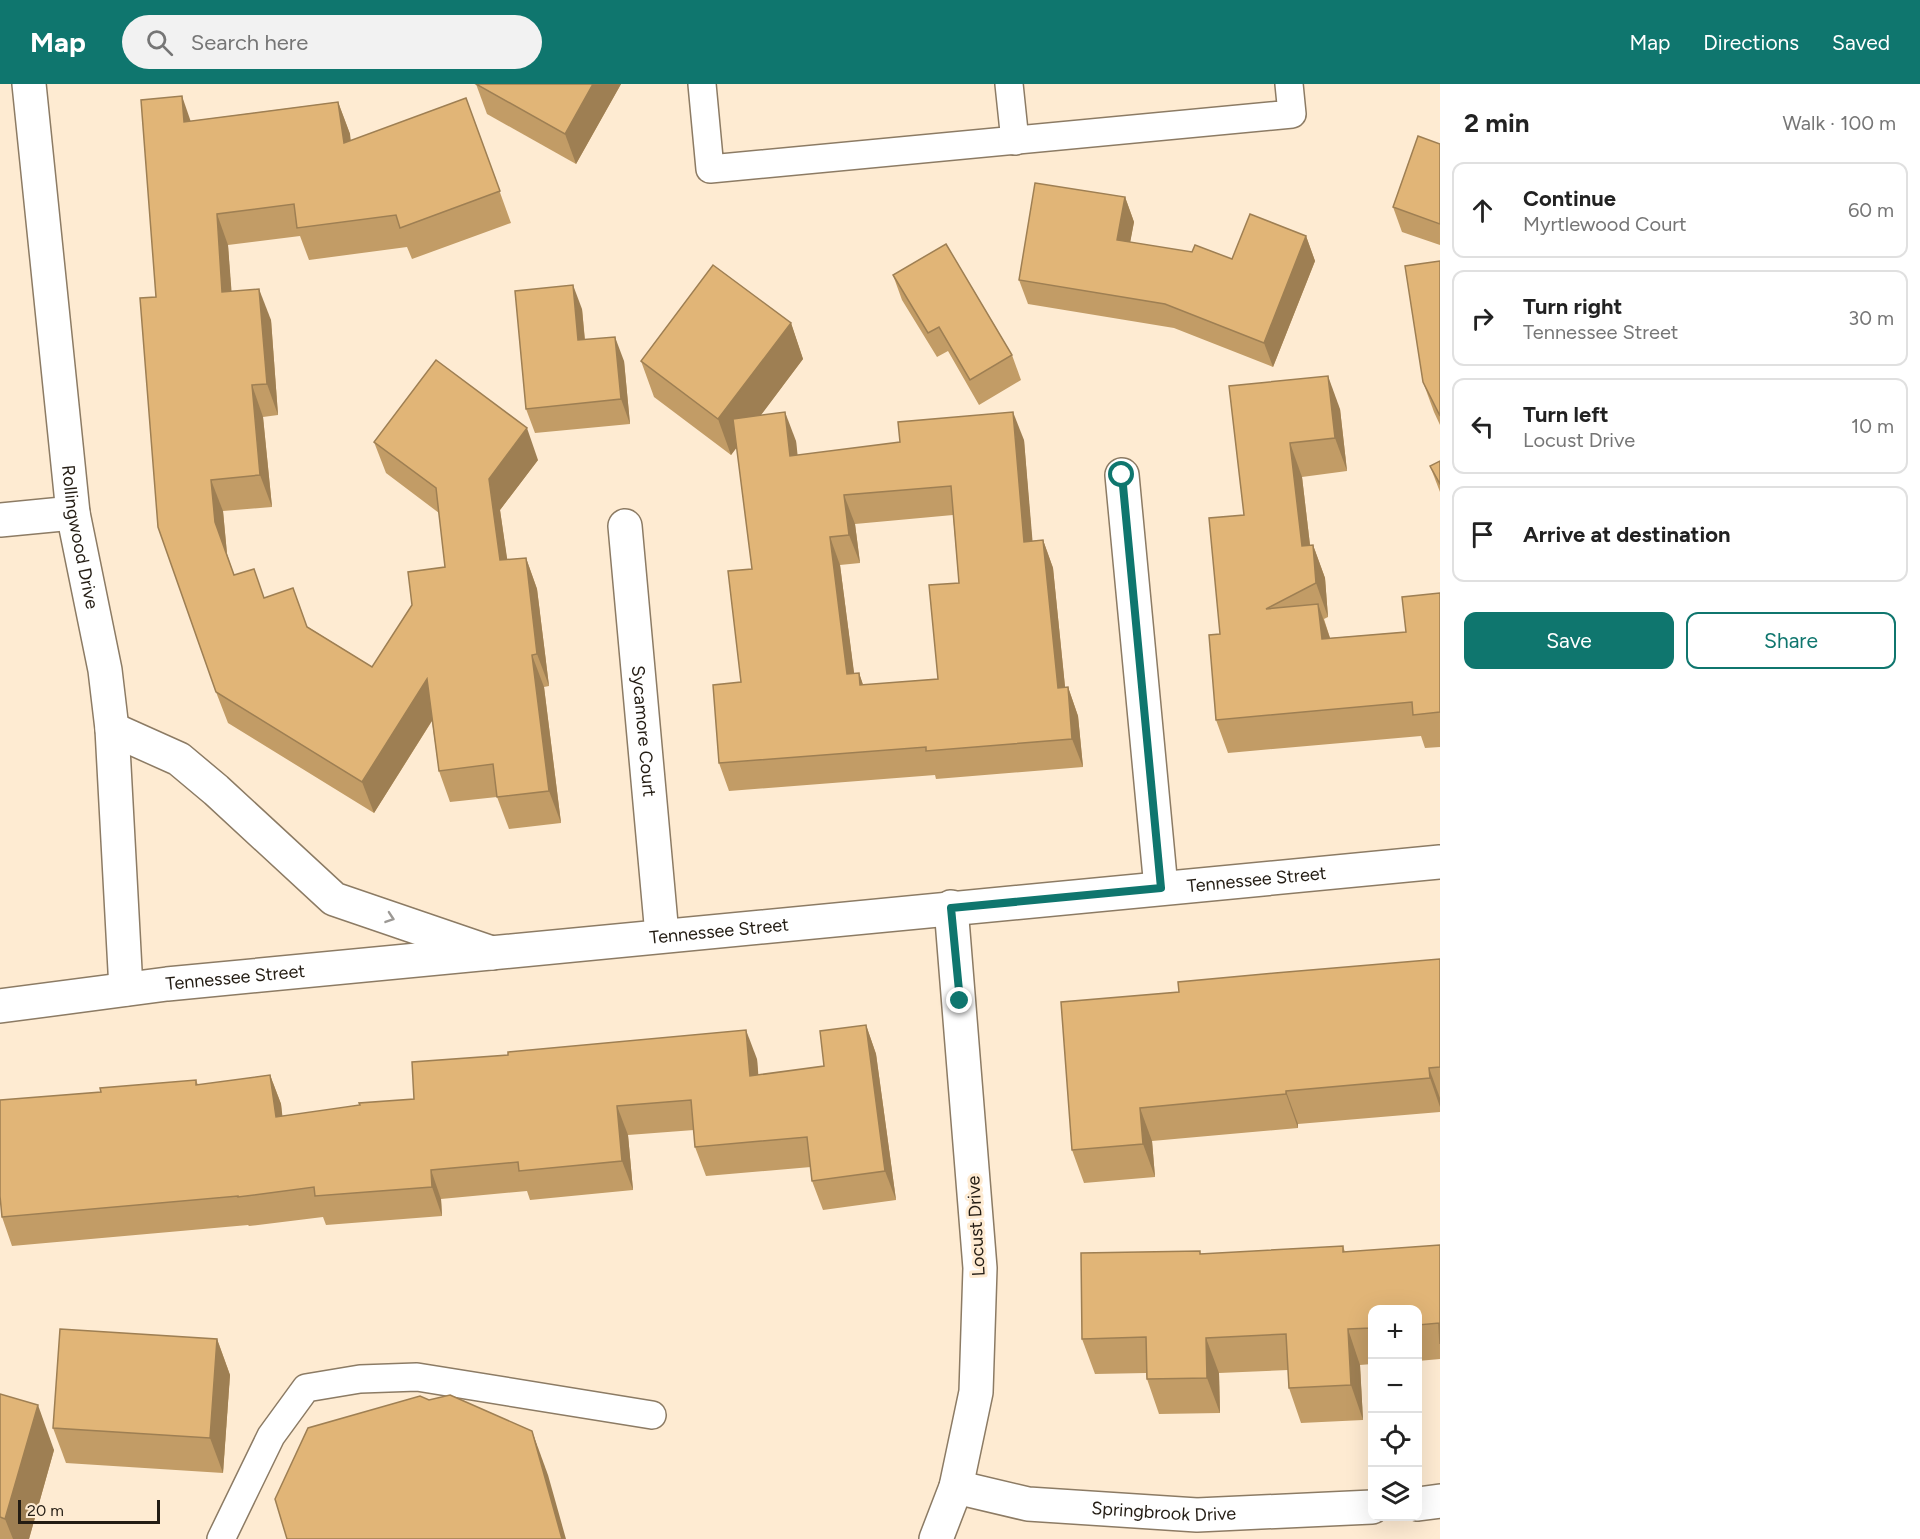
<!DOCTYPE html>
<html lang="en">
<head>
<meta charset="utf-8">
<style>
	:root { --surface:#fff; --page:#f2f2f2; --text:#222; --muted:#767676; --line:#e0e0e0; --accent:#0f766e }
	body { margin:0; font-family:Figtree,sans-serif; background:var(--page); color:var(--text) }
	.controls { position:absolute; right:18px; bottom:18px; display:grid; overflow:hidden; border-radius:12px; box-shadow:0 6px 24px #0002 }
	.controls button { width:54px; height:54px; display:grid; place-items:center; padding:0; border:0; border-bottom:2px solid var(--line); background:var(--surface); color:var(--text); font:30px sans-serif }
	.scale { position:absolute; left:18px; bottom:15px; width:142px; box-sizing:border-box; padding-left:6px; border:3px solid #231c13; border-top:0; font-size:16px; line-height:21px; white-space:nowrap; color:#231c13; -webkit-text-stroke:4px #feebd2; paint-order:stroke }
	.stop { position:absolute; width:18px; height:18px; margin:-14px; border:4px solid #0f766e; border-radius:50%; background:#fff }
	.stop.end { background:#0f766e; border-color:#fff; box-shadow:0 2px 6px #0008 }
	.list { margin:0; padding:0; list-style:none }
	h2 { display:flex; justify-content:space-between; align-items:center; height:78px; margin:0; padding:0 24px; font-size:26px }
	h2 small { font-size:20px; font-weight:400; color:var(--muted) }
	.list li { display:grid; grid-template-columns:39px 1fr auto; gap:18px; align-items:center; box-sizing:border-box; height:96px; margin:0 12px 12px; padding:0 12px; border:2px solid var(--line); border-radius:12px }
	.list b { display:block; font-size:22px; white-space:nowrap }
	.list p { margin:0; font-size:20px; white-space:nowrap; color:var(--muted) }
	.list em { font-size:20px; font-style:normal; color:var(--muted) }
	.actions { display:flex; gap:12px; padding:18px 24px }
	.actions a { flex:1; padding:14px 0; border:2px solid var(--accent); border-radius:12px; text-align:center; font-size:21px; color:var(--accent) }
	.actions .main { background:var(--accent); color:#fff }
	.icon { flex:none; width:33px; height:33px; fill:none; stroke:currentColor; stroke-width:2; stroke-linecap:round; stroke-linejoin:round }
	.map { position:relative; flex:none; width:1440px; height:1455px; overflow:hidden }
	header { display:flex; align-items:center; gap:36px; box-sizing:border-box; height:84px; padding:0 30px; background:var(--accent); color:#fff }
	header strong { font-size:28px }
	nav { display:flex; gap:33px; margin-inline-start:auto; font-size:21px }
	.search { width:420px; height:54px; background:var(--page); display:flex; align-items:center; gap:15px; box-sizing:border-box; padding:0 21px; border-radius:33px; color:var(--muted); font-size:22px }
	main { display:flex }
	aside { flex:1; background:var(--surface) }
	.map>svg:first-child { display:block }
</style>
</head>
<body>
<header>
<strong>Map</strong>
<div class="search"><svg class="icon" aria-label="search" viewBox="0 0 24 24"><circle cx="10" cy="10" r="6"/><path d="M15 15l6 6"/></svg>Search here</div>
<nav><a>Map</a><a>Directions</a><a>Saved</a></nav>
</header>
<main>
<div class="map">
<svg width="1440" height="1455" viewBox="0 0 1440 1455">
	<rect width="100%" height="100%" fill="#feebd2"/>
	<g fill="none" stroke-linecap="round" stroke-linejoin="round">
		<g stroke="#8c7b64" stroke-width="30">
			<g id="service">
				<polyline points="702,0 710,85 1292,30 1289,0"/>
				<polyline points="1009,0 1015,57"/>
				<polyline points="221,1455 271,1352 306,1304 360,1295 417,1293 652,1331"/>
			</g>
		</g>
		<g stroke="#8c7b64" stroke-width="36">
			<g id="minor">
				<polyline points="1122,391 1161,804"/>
				<polyline points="0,436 73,429"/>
				<path id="s1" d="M625,442l37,409"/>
				<path id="s2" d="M956,1403l72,17 169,11 175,-8"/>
				<polyline points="1418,1420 1440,1417"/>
				<polyline points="936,1455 956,1403 976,1308 980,1184 951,823"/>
			</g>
		</g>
		<g stroke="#8c7b64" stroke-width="36">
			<g id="tertiary">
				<path id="s3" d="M29,0l44,429 32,157 7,59 14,260"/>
				<polyline points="112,645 179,675 216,706 334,815 492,869"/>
			</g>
		</g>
		<g stroke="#8c7b64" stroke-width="36">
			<g id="secondary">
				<path id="s4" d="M0,922l167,-22 1273,-122"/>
			</g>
		</g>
		<use href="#service" stroke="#fff" stroke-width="27"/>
		<use href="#minor" stroke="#fff" stroke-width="33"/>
		<use href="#tertiary" stroke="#fff" stroke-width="33"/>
		<use href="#secondary" stroke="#fff" stroke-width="33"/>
	</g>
	<g fill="#c29c66" fill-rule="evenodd">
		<polygon points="476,0 621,0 576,80 487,30"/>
		<polygon points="466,14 511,139 412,175 407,163 309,176 300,152 228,161 231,207 271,236 278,331 263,333 272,423 223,427 227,470 234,491 264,514 308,543 372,583 445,483 439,429 386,389 374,358 538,376 500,426 507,476 526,474 537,505 549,602 544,603 561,739 509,745 497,713 450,718 439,687 432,637 374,729 228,639 216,608 156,213 191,37 338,18 350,50 350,57"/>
		<polygon points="1440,60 1440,161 1402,148 1393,123"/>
		<polygon points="1125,113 1134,138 1130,158 1232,175 1306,152 1315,177 1273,283 1174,244 1028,220 1019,196"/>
		<polygon points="1440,177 1440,341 1434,328 1423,298"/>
		<polygon points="893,191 1012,271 1021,296 979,321 948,267 937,273 902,216"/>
		<polygon points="582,225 585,256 624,277 630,340 535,349 526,325"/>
		<path d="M791,239l12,36 -43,57 36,25 1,14 227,-15 8,101 11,-1 10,28 12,119h3l10,29 5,51 -147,12 -1,-4 -206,16 -10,-28 22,-81 11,-113 -15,-122 -6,8 -77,-58 -13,-36zM953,431l6,68 -21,96 -75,6 -4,-12 -5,1 -14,-109 20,-2 -5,-39z"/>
		<polygon points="1229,302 1340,325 1347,387 1302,393 1310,461 1313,461 1325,494 1328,533 1324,535 1330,554 1406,548 1440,509 1440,663 1425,664 1421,652 1228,669 1216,636 1220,550 1244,431"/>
		<polygon points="1440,377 1440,408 1430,382"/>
		<polygon points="1440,875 1440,1028 1298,1040 1298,1044 1152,1057 1155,1093 1084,1099 1072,1066 1179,908"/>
		<polygon points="866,941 876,970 896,1116 823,1126 812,1097 811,1083 706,1092 695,1063 694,1046 628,1051 633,1106 530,1116 527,1107 441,1115 442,1132 326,1141 323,1133 249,1142 248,1141 12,1162 2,1133 101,1008 196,996 198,1001 270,991 281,1020 282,1032 414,1015 757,975 758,991 824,982"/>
		<polygon points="1440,1161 1440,1275 1418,1277 1418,1226 1372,1226 1372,1280 1360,1281 1363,1336 1301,1339 1289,1304 1288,1286 1219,1289 1220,1329 1159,1330 1147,1295 1146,1289 1095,1290 1082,1255 1201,1170 1343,1162 1345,1168"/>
		<polygon points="217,1255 230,1291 223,1389 66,1379 53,1344"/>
		<polygon points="0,1310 54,1366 29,1455 0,1455"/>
	</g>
	<g fill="#9e7f53">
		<polygon points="593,0 621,0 576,80 565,50"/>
		<polygon points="182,12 193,44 184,38"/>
		<polygon points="338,18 350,50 355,91 344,59"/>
		<polygon points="1125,113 1134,138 1126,181 1117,156"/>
		<polygon points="217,130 228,161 234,239 222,208"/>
		<polygon points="1306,152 1315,177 1273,283 1264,259"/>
		<polygon points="573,201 582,225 587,281 578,256"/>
		<polygon points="259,205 271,236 278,331 267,300"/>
		<polygon points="791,239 803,275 731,371 718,335"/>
		<polygon points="615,253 624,277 630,340 621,315"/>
		<polygon points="1328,292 1340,325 1347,387 1335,354"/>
		<polygon points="252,301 263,333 272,423 260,391"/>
		<polygon points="785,328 796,357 801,400 790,372"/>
		<polygon points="1013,328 1024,356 1035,486 1024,458"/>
		<polygon points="527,344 538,376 500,426 512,508 500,476 489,395"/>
		<polygon points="1290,359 1302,393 1314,495 1302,462"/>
		<polygon points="211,396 223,427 227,470 215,438"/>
		<polygon points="844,411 855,440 860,479 849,451"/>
		<polygon points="830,453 840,481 858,619 847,590"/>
		<polygon points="1043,456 1053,484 1068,632 1058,604"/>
		<polygon points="1313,461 1325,494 1328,533 1316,499"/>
		<polygon points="526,474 537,505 549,602 537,570"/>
		<polygon points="1318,520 1330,554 1334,589 1322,555"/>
		<polygon points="532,571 544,603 561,739 549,707"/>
		<polygon points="859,589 869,618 860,601"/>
		<polygon points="427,595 438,627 374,729 362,698"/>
		<polygon points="1068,603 1078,632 1083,683 1072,655"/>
		<polygon points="866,941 876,970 896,1116 885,1087"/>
		<polygon points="746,946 757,975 761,1021 750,992"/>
		<polygon points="1429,984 1440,1014 1440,1023 1430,994"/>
		<polygon points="270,991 281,1020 286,1062 276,1033"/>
		<polygon points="1286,1007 1298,1040 1298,1044 1286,1010"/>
		<polygon points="617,1022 628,1051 633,1106 622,1077"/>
		<polygon points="1140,1024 1152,1057 1155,1093 1143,1060"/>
		<polygon points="431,1086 441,1115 442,1132 432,1103"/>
		<polygon points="1348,1245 1360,1281 1363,1336 1351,1301"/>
		<polygon points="1206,1254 1219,1289 1220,1329 1207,1294"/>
		<polygon points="217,1255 230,1291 223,1389 210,1354"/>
		<polygon points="38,1321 54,1366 29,1455 13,1455 5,1435"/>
		<polygon points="532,1347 548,1391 566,1455 562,1455"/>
	</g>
	<g fill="#e1b577" stroke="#9e7f53" stroke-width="1.5" fill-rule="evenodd">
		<polygon points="476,0 593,0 565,50"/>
		<polygon points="182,12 184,38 338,18 344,59 466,14 500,107 400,144 396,131 297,144 294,120 217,130 222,208 259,205 267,300 252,301 260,391 211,396 215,438 234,491 254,485 264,514 293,504 307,543 372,583 412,521 408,488 445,483 436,404 374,358 436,276 527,344 489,395 500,476 526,474 537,570 532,571 549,707 497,713 493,680 439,687 427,595 362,698 216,608 158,443 140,214 156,213 141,16"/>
		<polygon points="1418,52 1440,60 1440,140 1393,123"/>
		<polygon points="1035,99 1125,113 1117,156 1192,168 1195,161 1232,175 1250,130 1306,152 1264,259 1165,220 1019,196"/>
		<polygon points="946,160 1012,271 970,296 939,243 928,249 893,191"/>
		<polygon points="1440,177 1440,332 1423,298 1405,182"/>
		<polygon points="713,181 791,239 718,335 641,277"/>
		<polygon points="573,201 578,256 615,253 621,315 526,325 515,207"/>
		<polygon points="1328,292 1335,354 1290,359 1302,462 1313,461 1316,499 1266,525 1318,520 1322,555 1406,548 1402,513 1440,509 1440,628 1413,631 1412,618 1216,636 1209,551 1220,550 1209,434 1244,431 1229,302"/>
		<path d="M785,328l5,44 110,-14 -2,-20 115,-10 11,130 19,-2 15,148 10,-1 4,52 -146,12v-4l-207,16 -6,-78 28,-3 -13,-111 24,-2 -19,-150zM951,402l8,97 -30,2 9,94 -78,6 -1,-12 -12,1 -17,-137 19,-2 -5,-40z"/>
		<polygon points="1440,377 1440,400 1430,382"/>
		<polygon points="1440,875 1440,983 1429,984 1430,994 1286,1007 1286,1010 1140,1024 1143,1060 1072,1066 1061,918 1179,908 1178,898 1275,889"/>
		<polygon points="866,941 885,1087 812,1097 807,1053 695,1063 691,1016 617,1022 622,1077 519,1087 518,1078 431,1086 432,1103 315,1112 314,1103 238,1113 238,1112 2,1133 0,1112 0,1016 101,1008 100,1004 196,996 196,1001 270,991 276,1033 360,1021 359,1019 414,1015 412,978 508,971 508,968 746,946 750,992 824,982 820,947"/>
		<polygon points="1440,1161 1440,1260 1439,1239 1418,1241 1418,1226 1372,1226 1372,1244 1348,1245 1351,1301 1289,1304 1286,1250 1206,1254 1207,1294 1147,1295 1146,1253 1082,1255 1081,1169 1200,1167 1200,1170 1343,1162 1343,1168"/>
		<polygon points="60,1245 217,1255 210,1354 53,1344"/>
		<polygon points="0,1310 38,1321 5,1435 0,1433"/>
		<polygon points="450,1311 532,1347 562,1455 287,1455 275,1415 308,1344 420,1312 429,1316"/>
	</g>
	<defs><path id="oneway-chevron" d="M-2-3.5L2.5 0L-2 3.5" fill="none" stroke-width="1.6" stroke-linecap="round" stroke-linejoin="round" transform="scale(1.5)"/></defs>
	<use stroke="#9c9995" href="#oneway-chevron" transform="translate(390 834) rotate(19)"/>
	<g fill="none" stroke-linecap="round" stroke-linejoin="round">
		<polyline stroke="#0f766e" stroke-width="8" points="960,917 951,824 1161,804 1122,391"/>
	</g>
	<g text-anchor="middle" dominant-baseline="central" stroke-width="6" stroke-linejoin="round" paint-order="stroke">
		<g font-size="18" fill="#231c13" stroke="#feebd2">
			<text stroke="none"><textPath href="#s3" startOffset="456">Rollingwood Drive</textPath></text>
			<text stroke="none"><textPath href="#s1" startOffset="206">Sycamore Court</textPath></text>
			<text stroke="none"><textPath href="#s4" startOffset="1263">Tennessee Street</textPath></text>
			<text stroke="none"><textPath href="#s4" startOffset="723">Tennessee Street</textPath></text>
			<text stroke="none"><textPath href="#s4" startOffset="237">Tennessee Street</textPath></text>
			<text transform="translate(976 1142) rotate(-93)">Locust Drive</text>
			<text stroke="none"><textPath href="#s2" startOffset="210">Springbrook Drive</textPath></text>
		</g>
	</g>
</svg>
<div class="controls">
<button>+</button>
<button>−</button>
<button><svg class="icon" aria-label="locate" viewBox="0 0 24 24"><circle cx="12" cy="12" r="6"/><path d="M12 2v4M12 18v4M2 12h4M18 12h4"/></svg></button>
<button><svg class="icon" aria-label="layers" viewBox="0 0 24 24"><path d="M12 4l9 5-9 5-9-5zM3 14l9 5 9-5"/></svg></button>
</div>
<div class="scale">20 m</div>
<div class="stop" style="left:1122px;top:391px"></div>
<div class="stop end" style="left:960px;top:917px"></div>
</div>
<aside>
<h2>2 min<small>Walk · 100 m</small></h2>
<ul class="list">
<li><svg class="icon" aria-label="ahead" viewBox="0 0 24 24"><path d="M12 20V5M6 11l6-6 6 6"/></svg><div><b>Continue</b><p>Myrtlewood Court</p></div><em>60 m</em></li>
<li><svg class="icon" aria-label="right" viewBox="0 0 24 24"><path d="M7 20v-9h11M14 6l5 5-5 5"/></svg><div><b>Turn right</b><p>Tennessee Street</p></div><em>30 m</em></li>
<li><svg class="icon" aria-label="left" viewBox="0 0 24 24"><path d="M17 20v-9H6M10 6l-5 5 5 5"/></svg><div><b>Turn left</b><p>Locust Drive</p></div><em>10 m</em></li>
<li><svg class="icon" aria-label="arrive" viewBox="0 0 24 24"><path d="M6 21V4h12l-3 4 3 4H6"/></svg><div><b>Arrive at destination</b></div></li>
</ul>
<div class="actions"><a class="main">Save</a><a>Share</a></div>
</aside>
</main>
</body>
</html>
